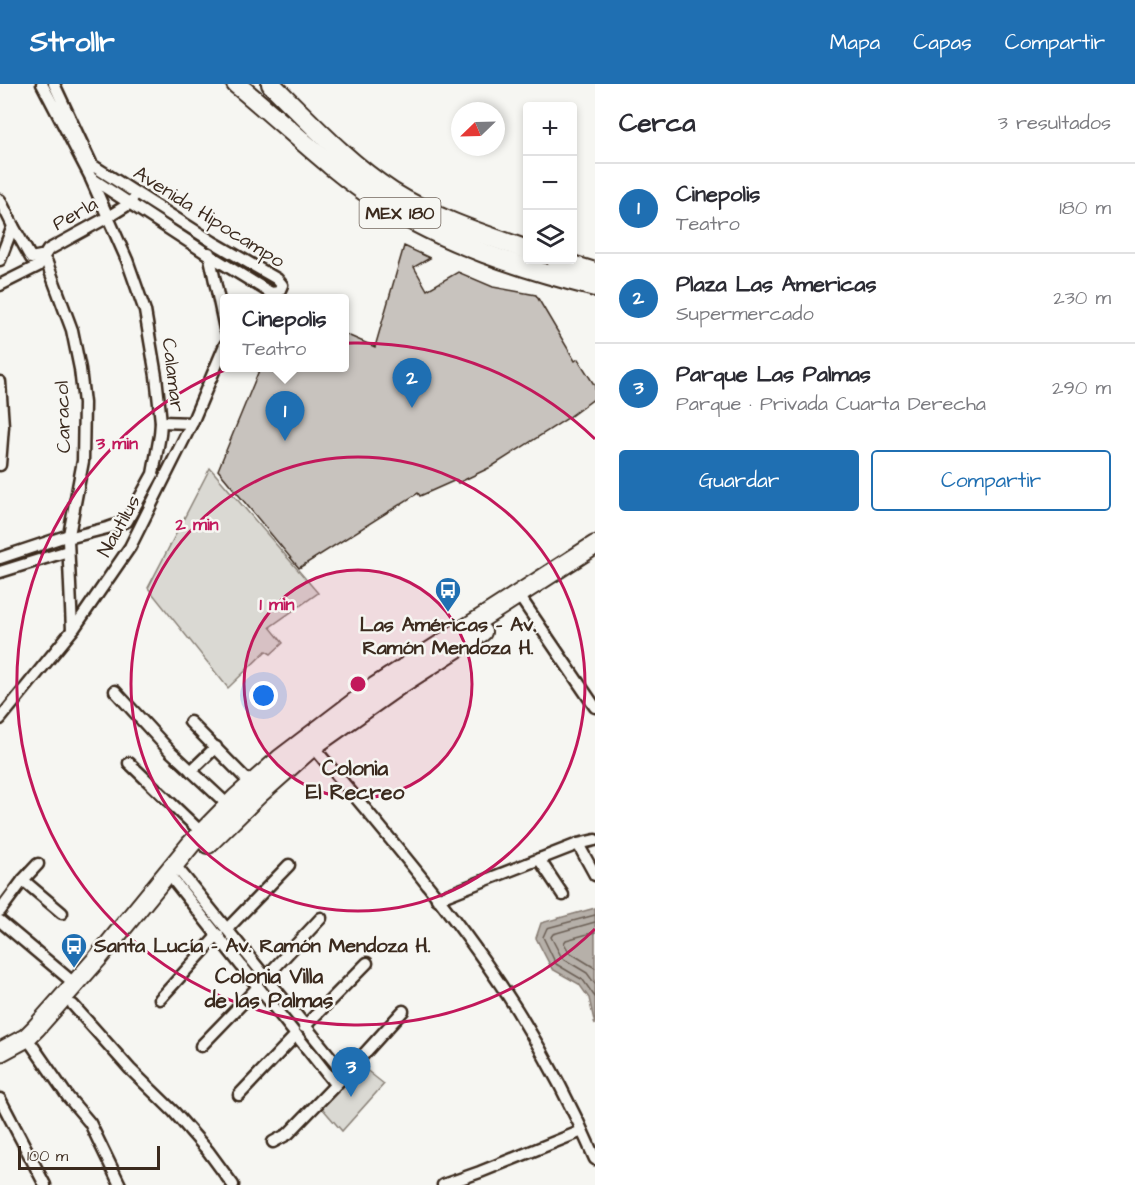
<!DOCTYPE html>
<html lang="es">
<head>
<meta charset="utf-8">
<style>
	:root { --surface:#fff; --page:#f7f7f7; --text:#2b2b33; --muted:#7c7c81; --line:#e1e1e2; --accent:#1f6fb2 }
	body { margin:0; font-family:"Architects Daughter",sans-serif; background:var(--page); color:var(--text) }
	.controls { position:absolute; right:18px; top:18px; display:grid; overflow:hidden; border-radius:6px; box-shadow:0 3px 9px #0003 }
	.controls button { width:54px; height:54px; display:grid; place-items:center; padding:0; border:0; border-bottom:2px solid var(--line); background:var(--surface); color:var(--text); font:30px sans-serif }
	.compass { position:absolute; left:451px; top:18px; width:54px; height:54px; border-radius:50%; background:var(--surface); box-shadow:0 3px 9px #0003; rotate:247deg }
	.scale { position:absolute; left:18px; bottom:15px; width:142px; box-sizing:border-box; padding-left:6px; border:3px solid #3b2a1e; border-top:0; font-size:16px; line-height:21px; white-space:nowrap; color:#3b2a1e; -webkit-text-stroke:4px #f6f6f2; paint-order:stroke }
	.you { position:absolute; left:264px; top:612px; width:21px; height:21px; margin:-15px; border:4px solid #fff; border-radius:50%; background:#1a73e8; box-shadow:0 0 0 9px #1a73e833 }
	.badge { display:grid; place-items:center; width:39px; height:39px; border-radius:50%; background:var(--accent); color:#fff; font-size:20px; font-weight:700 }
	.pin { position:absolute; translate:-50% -50px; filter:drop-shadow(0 2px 3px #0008) }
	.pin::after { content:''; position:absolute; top:32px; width:21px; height:18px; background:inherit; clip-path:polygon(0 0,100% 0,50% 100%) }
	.popup { position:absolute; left:220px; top:210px; width:129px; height:78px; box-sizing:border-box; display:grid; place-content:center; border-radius:6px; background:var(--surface); filter:drop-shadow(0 2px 4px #0005); font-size:20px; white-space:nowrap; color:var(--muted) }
	.popup b { font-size:22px; color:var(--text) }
	.popup::after { content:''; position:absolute; left:50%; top:100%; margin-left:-12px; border:12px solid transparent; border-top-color:var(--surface) }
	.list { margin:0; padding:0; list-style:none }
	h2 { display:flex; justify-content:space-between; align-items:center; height:78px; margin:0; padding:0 24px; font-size:26px }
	h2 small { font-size:20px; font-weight:400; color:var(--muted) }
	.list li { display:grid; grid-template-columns:39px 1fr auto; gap:18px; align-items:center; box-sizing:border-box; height:90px; padding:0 24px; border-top:2px solid var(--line) }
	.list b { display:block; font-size:22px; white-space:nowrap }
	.list p { margin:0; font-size:20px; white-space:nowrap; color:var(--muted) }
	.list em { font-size:20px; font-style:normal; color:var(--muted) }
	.actions { display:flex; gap:12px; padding:18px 24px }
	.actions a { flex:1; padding:14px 0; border:2px solid var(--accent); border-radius:6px; text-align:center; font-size:21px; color:var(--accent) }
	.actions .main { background:var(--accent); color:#fff }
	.icon { flex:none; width:33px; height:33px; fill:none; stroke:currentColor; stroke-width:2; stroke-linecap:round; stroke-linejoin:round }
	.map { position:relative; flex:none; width:595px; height:1101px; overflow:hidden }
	header { display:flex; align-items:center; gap:36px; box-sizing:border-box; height:84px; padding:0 30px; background:var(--accent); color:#fff }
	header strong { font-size:28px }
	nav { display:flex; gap:33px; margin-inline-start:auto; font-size:21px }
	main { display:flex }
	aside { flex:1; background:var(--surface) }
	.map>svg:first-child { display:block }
</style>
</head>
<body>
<header>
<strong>Strollr</strong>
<nav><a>Mapa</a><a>Capas</a><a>Compartir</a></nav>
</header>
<main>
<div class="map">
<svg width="595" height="1101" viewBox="0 0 595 1101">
	<rect width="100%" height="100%" fill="#f6f6f2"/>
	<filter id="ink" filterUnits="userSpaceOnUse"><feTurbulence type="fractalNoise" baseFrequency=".0167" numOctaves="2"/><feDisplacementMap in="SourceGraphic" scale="12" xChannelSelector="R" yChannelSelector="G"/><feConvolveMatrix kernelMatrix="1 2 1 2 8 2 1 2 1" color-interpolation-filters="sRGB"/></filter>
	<g filter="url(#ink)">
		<g fill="#dad9d3" stroke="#8a8278" stroke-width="1.5">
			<polygon points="210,384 318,509 270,543 283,559 271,570 266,567 228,604 148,504"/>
			<polygon points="360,981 384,1000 342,1047 322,1024 342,997"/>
		</g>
		<polygon fill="#b6b0a9" stroke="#857a71" stroke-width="1.5" points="595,824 595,941 589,914 579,900 552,885 536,854 541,839"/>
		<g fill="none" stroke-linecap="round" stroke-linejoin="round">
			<g stroke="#6c6056" stroke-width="1.5">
				<polyline points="595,831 547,844 543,853 556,880 583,896 595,913"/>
				<polyline points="595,838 553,850 551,853 562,874 587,889 595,900"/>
				<polyline points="595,848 566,856 564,859 569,868 595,884"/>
			</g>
		</g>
		<polygon fill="#c8c3be" stroke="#3b2a1e" stroke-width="1.5" points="404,162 430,174 414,183 427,206 458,188 493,203 536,211 575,277 578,275 595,302 595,314 568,334 491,383 458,399 456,396 420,412 418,409 299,484 218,386 260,284 345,284 345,250 375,263"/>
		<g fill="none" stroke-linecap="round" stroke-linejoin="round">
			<g stroke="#3b2a1e" stroke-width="15">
				<g id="minor">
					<polyline points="42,0 91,94 209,171 271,209 279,208 282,201 277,195 213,158 92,81 54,0"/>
					<polyline points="0,116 13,142 0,176"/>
					<polyline points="13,142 31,174 41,172 47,179 72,246 80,285 84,319 83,377 68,456 72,546"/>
					<polyline points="209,169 225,245"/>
					<polyline points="0,201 38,182 48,166 108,133 129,120 132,116"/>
					<polyline points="0,298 3,342 0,381"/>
					<polyline points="161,338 192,339"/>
					<polyline points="68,454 107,444 127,437 153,390 160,351 161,338 156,292 145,227 127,176 91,95"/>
					<polyline points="0,474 69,451"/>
					<polyline points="0,488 68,467"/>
					<polyline points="518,510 595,623"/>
					<polyline points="115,607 170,667 228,721"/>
					<polyline points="0,635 75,543 130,463 192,339 225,261"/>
					<polyline points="190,638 251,700"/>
					<path d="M310,659c72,86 147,172 207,267 29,47 56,98 78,149"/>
					<polyline points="129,679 202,749"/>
					<polyline points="191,687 216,663"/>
					<polyline points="578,760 595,791"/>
					<polyline points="539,775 563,811"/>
					<polyline points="174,780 345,991"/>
					<polyline points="167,788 335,1000"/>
					<polyline points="23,796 62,829"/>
					<polyline points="437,815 578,760 595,756"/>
					<polyline points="0,827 23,796 38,780"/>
					<polyline points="0,837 75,900"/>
					<polyline points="227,845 289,781"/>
					<polyline points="265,894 321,834"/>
					<polyline points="160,915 218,851"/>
					<polyline points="73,921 130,985 174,1028 208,1067 233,1101"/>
					<polyline points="304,943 367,879"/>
					<polyline points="32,961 68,1013 90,1039 120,1101"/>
					<polyline points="201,962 258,903"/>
					<polyline points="239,1011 296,951"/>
					<polyline points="0,1015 45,1101"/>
					<polyline points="273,1058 288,1050 345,991 403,927"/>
					<polyline points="443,1101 480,1088 582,1047"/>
				</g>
			</g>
			<g stroke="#3b2a1e" stroke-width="22">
				<g id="primary">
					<polyline points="208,760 259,710 313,662 398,602 482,548"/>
					<polyline points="0,968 26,954 36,944 97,875 191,760 236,714 280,675 376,602 595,461"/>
				</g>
			</g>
			<g stroke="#3b2a1e" stroke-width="22">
				<g id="trunk">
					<path d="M236,0c48,39 92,84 144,118 66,42 140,66 215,85"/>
					<path d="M271,0c39,38 75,78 121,108 41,26 90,42 136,58"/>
					<polyline points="556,176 595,188"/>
				</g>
			</g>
			<use href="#minor" stroke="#f6f6f2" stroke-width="10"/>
			<use href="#primary" stroke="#f6f6f2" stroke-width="18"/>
			<use href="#trunk" stroke="#f6f6f2" stroke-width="18"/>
		</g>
	</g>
	<circle cx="358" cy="600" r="114" fill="#c2185b" fill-opacity=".12"/>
	<g fill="none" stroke="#c2185b" stroke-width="3">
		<circle cx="358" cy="600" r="114"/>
		<circle cx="358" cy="600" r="227"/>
		<path d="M595 845A341 341 0 1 1 595 355"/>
	</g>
	<defs>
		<g id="bus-pin" transform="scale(1.35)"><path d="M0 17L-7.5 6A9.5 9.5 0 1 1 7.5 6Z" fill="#1f6fb2" stroke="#f6f6f2"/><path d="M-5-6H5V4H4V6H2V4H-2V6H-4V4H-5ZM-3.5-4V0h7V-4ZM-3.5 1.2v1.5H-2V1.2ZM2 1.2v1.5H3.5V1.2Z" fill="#fff"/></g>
	</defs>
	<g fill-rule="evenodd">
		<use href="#bus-pin" x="448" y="506"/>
		<use href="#bus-pin" x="74" y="862"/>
	</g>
	<g text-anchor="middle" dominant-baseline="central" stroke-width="5" stroke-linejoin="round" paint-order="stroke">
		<rect fill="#f6f6f2" stroke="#73675e" stroke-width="1.5" x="359.5" y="114" width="81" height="30" rx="4.5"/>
		<g font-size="18" font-weight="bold" fill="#3b2a1e">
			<text x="400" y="129">MEX 180</text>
		</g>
		<g font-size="20" fill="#3b2a1e" stroke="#f6f6f2">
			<text transform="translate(75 130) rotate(-29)">Perla</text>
			<text transform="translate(209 133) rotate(32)">Avenida Hipocampo</text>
			<text transform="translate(173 291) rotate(83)">Calamar</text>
			<text transform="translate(63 333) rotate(-92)">Caracol</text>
			<text transform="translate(119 442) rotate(-61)">Nautilus</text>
		</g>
		<g font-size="20" font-weight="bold" fill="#3b2a1e" stroke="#f6f6f2">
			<text x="448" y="541">Las Américas - Av.<tspan x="448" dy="23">Ramón Mendoza H.</tspan></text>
			<text x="94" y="862" text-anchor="start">Santa Lucía - Av. Ramón Mendoza H.</text>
		</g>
		<g font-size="21" font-weight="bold" fill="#3b2a1e" stroke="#f6f6f2">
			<text x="355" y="684">Colonia<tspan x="355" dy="24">El Recreo</tspan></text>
			<text x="269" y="892">Colonia Villa<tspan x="269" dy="24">de las Palmas</tspan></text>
		</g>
	</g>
	<circle cx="358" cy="600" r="9" fill="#c2185b" stroke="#f6f6f2" stroke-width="3"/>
	<g font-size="18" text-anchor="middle" font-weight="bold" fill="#c2185b" stroke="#f6f6f2" stroke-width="5" stroke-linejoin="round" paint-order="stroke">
		<text x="117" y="365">3 min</text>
		<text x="197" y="446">2 min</text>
		<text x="277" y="526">1 min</text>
	</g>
</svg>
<div class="controls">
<button>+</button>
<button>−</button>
<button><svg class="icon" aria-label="layers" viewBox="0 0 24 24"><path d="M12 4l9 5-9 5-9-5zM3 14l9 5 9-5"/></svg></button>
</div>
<svg class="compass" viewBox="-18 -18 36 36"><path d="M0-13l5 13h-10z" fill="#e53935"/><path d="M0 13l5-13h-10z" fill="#7c7c81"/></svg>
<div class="scale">100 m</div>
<div class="you"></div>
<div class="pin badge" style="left:285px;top:357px">1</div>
<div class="popup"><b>Cinepolis</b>Teatro</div>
<div class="pin badge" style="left:412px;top:324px">2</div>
<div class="pin badge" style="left:351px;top:1013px">3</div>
</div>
<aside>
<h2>Cerca<small>3 resultados</small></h2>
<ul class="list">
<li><span class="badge">1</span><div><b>Cinepolis</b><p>Teatro</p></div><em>180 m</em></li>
<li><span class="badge">2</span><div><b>Plaza Las Americas</b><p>Supermercado</p></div><em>230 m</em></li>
<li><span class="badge">3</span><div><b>Parque Las Palmas</b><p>Parque · Privada Cuarta Derecha</p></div><em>290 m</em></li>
</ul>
<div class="actions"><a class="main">Guardar</a><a>Compartir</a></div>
</aside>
</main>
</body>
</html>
